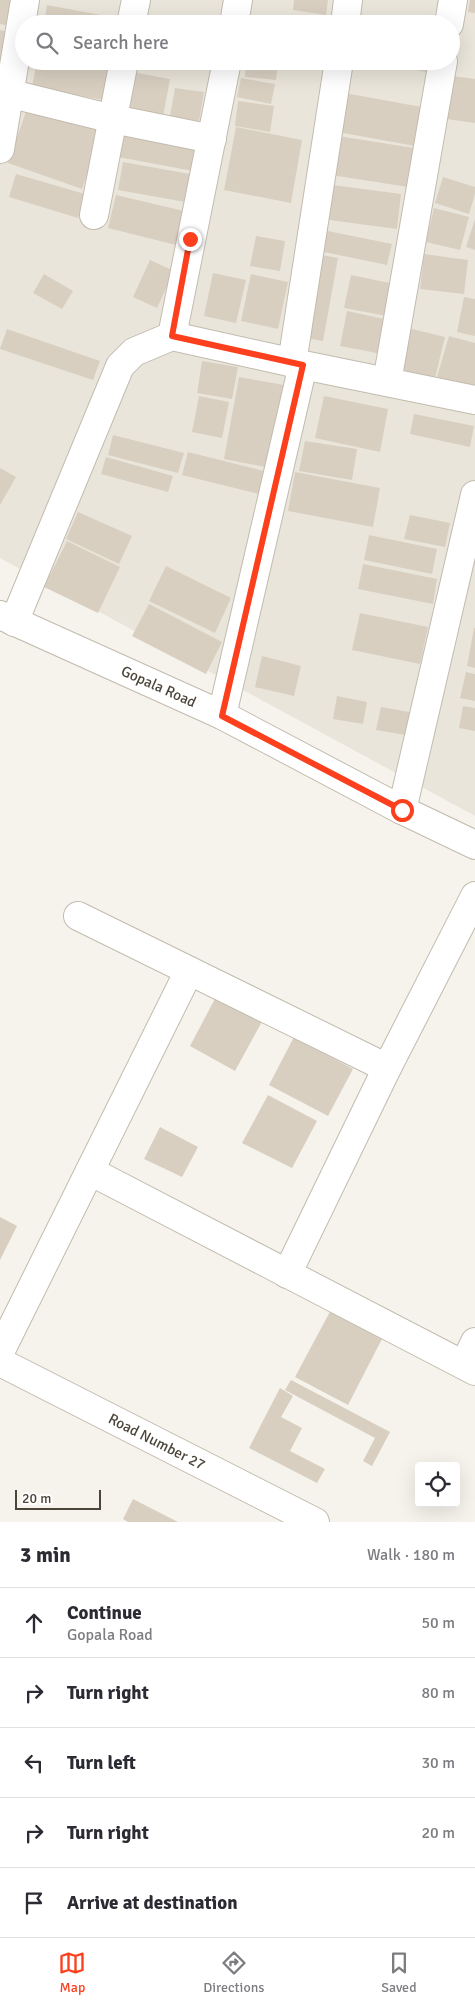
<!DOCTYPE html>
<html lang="en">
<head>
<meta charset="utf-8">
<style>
	:root { --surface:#fff; --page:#f2f2f3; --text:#2b2b33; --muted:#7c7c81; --line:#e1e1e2; --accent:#fc3f1d }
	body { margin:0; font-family:Signika,sans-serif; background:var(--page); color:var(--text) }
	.controls { position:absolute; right:15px; bottom:15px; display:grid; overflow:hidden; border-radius:5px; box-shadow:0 5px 20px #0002 }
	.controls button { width:45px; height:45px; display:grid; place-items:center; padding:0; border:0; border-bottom:1px solid var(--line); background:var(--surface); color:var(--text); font:25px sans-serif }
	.scale { position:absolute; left:15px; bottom:12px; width:86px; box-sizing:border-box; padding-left:5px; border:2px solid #4b4439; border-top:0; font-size:14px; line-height:18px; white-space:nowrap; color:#4b4439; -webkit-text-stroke:4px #fff; paint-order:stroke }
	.stop { position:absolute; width:15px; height:15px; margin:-11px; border:4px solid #fc3f1d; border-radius:50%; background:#fff }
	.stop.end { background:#fc3f1d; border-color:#fff; box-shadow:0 1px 5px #0008 }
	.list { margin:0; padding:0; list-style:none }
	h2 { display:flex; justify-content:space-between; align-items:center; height:65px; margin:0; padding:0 20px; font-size:21px }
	h2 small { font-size:16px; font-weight:400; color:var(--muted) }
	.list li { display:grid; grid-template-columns:32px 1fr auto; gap:15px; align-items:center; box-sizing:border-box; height:70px; padding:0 20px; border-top:1px solid var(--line) }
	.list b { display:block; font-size:19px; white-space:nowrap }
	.list p { margin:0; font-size:16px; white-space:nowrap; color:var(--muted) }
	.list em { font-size:16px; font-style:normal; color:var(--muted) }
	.icon { flex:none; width:28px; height:28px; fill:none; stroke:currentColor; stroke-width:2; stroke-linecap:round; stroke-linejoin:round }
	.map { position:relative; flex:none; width:475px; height:1522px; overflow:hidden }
	.search { position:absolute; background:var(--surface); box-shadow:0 5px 20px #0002; left:15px; right:15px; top:15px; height:55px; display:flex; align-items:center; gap:12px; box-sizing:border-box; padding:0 18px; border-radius:28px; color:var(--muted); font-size:19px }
	.sheet { height:415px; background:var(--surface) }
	nav { display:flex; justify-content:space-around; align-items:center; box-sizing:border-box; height:70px; border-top:1px solid var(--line); background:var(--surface); font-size:14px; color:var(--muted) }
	nav a { display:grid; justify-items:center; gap:2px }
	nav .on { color:var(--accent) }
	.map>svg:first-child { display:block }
</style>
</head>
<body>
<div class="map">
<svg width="475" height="1522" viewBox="0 0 475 1522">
	<rect width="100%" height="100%" fill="#f6f3ec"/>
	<path fill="#eae5da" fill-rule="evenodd" d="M0,0h475v816l-475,-258zM24,24h427v37h-427z"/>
	<g fill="#d8cfc1">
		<polygon points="0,0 15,0 10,26 0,24"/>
		<polygon points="294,0 328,0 326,15 293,10"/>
		<polygon points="470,0 475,0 475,13 468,12"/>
		<polygon points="47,5 117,18 116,24 44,24"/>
		<polygon points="0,30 16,34 0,80"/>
		<polygon points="37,61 89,61 110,65 104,100 32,87"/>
		<polygon points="246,61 278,61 276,80 245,77"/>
		<polygon points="370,61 428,61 426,72"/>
		<polygon points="132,72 170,79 163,117 125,110"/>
		<polygon points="452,76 475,79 475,123 446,119"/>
		<polygon points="241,78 275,84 271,104 237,97"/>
		<polygon points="175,88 204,92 199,121 170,116"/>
		<polygon points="345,93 427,108 420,147 338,132"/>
		<polygon points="238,101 274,106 270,132 235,126"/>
		<polygon points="28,106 102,132 82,189 8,163"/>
		<polygon points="236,127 302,140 291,203 224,190"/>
		<polygon points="122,131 198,145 193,171 118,157"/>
		<polygon points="338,136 414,148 408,187 331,175"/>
		<polygon points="123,162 190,174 185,202 118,190"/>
		<polygon points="16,174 85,194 78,218 9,197"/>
		<polygon points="443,177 475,187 475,194 469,214 435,203"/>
		<polygon points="333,185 401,194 397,229 329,220"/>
		<polygon points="116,195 184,211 176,245 108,228"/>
		<polygon points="434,208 469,217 460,250 426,242"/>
		<polygon points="475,219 475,250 466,247"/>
		<polygon points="323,230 392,244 387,265 319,251"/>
		<polygon points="256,236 285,241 280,271 250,266"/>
		<polygon points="317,254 338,258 323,341 301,337"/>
		<polygon points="424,254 468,260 464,294 420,289"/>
		<polygon points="150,260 174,271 157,308 133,297"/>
		<polygon points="213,273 246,280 236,323 204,316"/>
		<polygon points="44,274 73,291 62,309 33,293"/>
		<polygon points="251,274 288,282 278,329 241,321"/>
		<polygon points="351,275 399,285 392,317 344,308"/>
		<polygon points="464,297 475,299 475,336 457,332"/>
		<polygon points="347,311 389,320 382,354 340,346"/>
		<polygon points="408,328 445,337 435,378 398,369"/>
		<polygon points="7,329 100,361 93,380 0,349"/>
		<polygon points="449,336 475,343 475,387 437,377"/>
		<polygon points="202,361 238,367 232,399 197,393"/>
		<polygon points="239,377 284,385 270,468 224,459"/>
		<polygon points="199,396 229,402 222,438 192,432"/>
		<polygon points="324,396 388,409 380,452 315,438"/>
		<polygon points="414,414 474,426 470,447 410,434"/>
		<polygon points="113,435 184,453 178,473 108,455"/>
		<polygon points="305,441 357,449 352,480 299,471"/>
		<polygon points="188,452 264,471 259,494 182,475"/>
		<polygon points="106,457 173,476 168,492 101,474"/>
		<polygon points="0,468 16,477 0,505"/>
		<polygon points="295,472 380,488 373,527 288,511"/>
		<polygon points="78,512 132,536 119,564 66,539"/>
		<polygon points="410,515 450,523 445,547 404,539"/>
		<polygon points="369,535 437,549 432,574 364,560"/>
		<polygon points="67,541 120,567 98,613 44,587"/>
		<polygon points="363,564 437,579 433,604 358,589"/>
		<polygon points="166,566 231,598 215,633 149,601"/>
		<polygon points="149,604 222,642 206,674 132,636"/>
		<polygon points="360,613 428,627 420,664 352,650"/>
		<polygon points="474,628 475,628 475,668 467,666"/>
		<polygon points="262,656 301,666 294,696 255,687"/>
		<polygon points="466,672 475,674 475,701 460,698"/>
		<polygon points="337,696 367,702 363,724 333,719"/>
		<polygon points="463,706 475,708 475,731 459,728"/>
		<polygon points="381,707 415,713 411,736 376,730"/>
		<polygon points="218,993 264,1018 235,1071 190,1046"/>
		<polygon points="294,1037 353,1069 328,1116 269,1085"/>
		<polygon points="268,1095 317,1121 292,1168 242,1143"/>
		<polygon points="160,1127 198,1147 182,1177 144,1159"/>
		<polygon points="0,1217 17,1226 0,1260"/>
		<polygon points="333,1306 385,1333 348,1405 295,1377"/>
		<polygon points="291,1380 390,1432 372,1466 363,1461 375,1438 285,1390"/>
		<polygon points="280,1388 293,1396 281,1417 302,1428 290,1451 325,1469 317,1483 249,1448"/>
		<polygon points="133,1499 178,1522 128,1522 123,1519"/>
	</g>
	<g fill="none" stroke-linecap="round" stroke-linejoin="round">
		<g stroke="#c2bbae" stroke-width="30">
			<g id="minor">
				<polyline points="131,24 136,0"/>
				<polyline points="234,24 238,0"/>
				<polyline points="345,24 348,0"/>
				<polyline points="449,24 453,0"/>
				<polyline points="0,91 113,119 212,139"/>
				<polyline points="0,149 25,0"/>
				<polyline points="94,215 124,61"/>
				<polyline points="172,336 303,365 475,400"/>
				<polyline points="292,363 339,61"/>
				<polyline points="387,382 443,61"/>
				<path id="s1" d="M0,615l222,100 180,95 73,35"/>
				<polyline points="14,622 120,366 134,352 172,336 227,61"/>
				<polyline points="222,715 303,365"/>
				<polyline points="402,810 475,495"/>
				<polyline points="78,916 387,1068"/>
				<polyline points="90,1171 475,1371"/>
				<polyline points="287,1274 387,1068 475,896"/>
				<polyline points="0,1352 189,971"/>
				<path id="s2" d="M0,1362l315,160"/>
				<polyline points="464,1365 475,1342"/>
			</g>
		</g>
		<use href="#minor" stroke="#fff" stroke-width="28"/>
	</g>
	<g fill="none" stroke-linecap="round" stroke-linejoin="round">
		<polyline stroke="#fc3f1d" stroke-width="6" points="190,239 172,336 303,365 222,716 402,810"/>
	</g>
	<g text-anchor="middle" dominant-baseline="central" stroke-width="4.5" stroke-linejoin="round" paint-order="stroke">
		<g font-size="15" fill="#4b4439" stroke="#fff">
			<text stroke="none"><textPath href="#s1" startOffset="174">Gopala Road</textPath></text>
			<text stroke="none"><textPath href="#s2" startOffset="176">Road Number 27</textPath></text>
		</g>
	</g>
</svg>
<div class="controls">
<button><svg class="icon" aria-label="locate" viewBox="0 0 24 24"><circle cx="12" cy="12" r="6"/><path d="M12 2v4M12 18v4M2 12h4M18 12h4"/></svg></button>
</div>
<div class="scale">20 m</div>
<div class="stop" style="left:402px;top:810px"></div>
<div class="stop end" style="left:190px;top:239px"></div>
<div class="search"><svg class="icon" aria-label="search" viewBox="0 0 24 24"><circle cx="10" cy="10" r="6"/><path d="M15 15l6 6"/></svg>Search here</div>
</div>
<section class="sheet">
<h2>3 min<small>Walk · 180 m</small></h2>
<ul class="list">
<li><svg class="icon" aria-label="ahead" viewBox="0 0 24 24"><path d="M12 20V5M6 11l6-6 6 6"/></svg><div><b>Continue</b><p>Gopala Road</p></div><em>50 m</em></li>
<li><svg class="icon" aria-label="right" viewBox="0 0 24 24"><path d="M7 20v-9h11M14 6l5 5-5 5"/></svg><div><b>Turn right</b></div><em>80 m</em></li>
<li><svg class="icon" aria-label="left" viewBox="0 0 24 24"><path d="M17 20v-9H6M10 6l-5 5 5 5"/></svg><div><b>Turn left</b></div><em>30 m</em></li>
<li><svg class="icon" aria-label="right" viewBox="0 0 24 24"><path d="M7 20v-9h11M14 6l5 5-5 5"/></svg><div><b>Turn right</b></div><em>20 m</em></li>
<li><svg class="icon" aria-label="arrive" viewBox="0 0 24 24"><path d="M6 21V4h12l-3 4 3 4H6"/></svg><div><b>Arrive at destination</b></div></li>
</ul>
</section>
<nav>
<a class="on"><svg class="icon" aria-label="map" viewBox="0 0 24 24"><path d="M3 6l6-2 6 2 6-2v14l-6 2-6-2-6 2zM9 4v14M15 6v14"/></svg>Map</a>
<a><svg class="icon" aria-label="directions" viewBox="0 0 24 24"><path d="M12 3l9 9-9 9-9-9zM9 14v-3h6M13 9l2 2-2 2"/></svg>Directions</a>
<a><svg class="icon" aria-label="saved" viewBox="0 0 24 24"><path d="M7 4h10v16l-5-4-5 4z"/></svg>Saved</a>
</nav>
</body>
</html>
